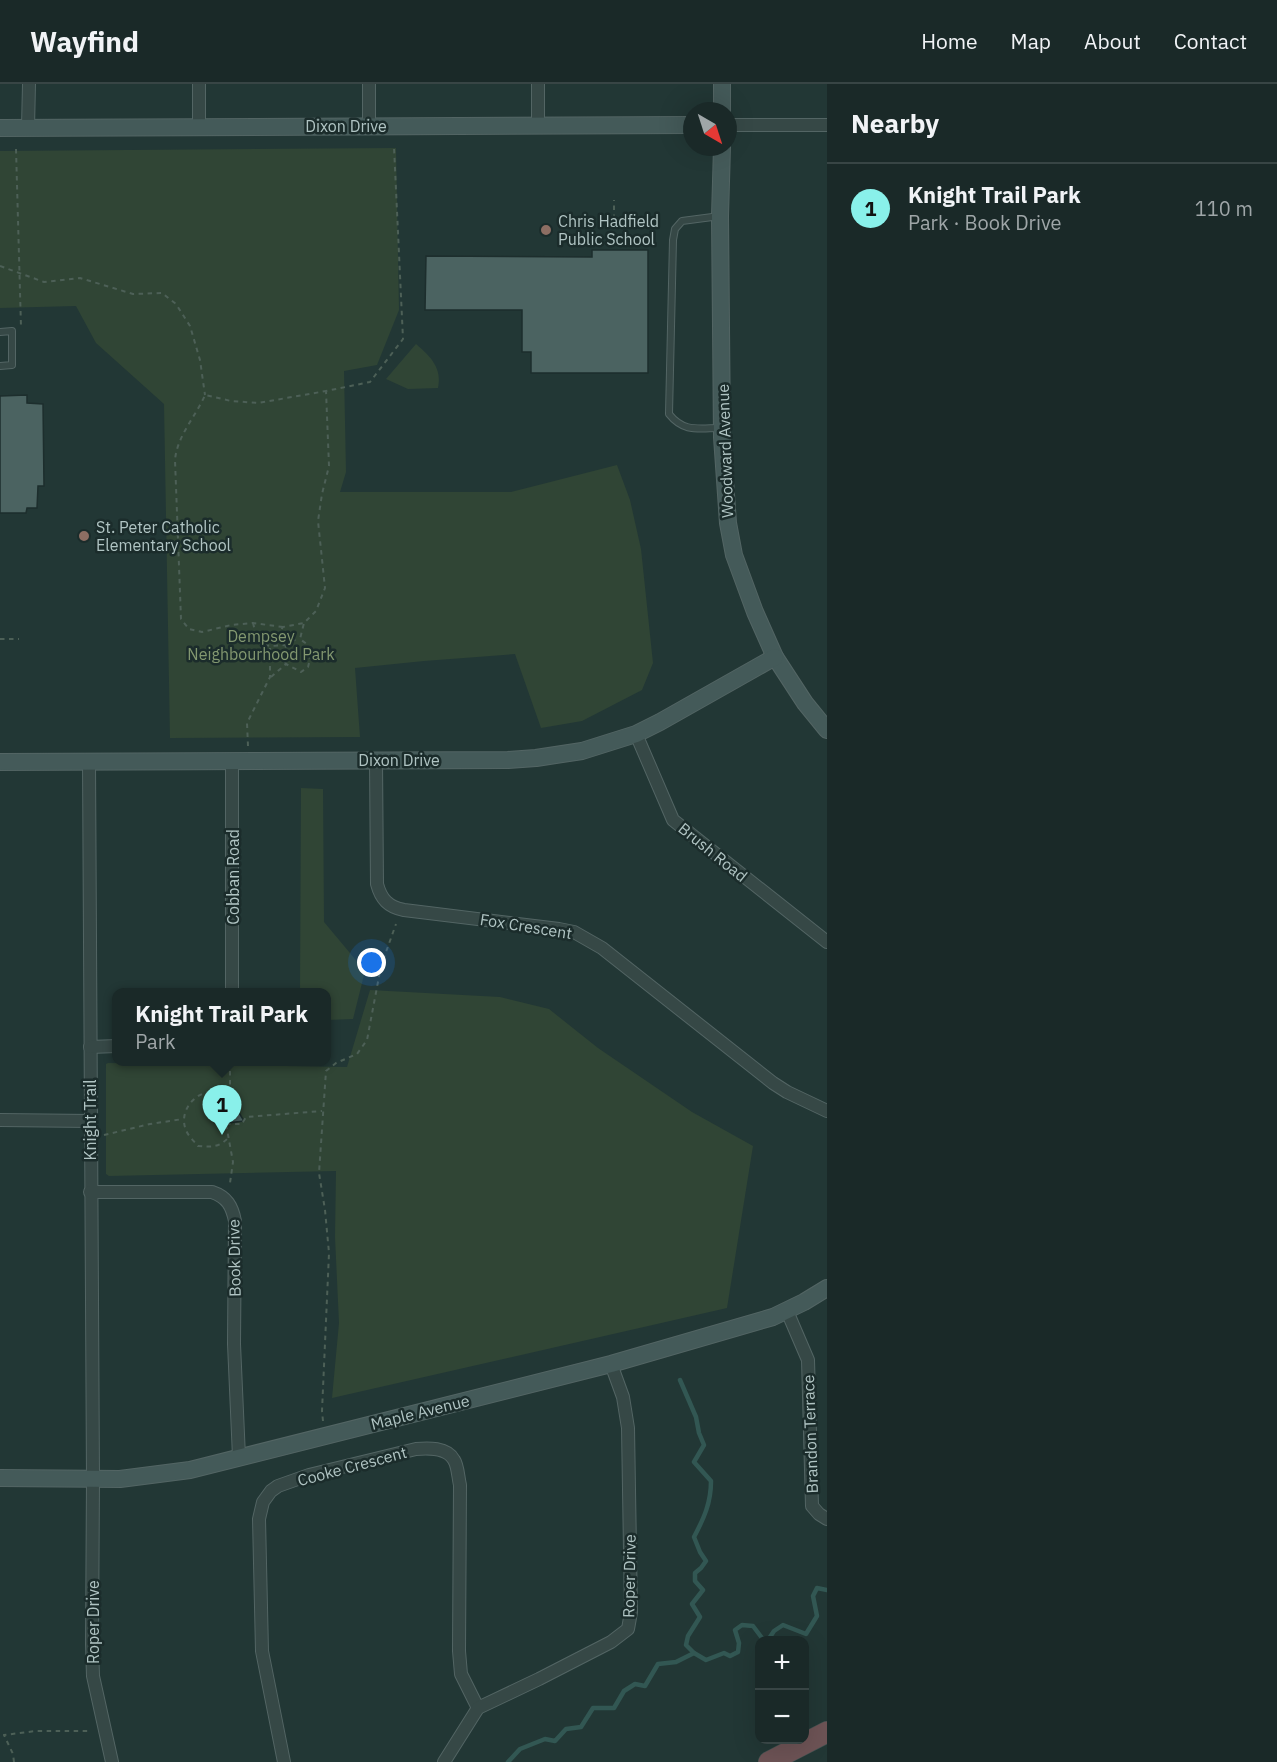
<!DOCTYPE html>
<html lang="en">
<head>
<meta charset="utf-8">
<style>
	:root { --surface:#1a2928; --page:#233130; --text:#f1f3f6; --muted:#9fa6a8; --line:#384545; --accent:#89f0ea }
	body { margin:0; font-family:"IBM Plex Sans",sans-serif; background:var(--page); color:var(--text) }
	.controls { position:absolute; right:18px; bottom:18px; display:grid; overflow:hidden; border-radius:12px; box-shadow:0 6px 24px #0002 }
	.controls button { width:54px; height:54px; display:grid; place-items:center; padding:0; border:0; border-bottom:2px solid var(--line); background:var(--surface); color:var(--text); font:30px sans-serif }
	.compass { position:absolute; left:683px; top:18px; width:54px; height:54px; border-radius:50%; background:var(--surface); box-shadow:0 6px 24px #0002; rotate:141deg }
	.you { position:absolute; left:372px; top:879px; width:21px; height:21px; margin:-15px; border:4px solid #fff; border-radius:50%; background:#1a73e8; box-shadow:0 0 0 9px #1a73e833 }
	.badge { display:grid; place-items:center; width:39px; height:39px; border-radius:50%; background:var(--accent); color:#111; font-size:20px; font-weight:700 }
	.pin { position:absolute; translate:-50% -50px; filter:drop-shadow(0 2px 3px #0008) }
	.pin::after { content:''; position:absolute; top:32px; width:21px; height:18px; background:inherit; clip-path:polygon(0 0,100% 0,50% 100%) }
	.popup { position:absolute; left:112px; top:904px; width:219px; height:78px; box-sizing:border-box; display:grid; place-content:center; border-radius:12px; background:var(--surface); filter:drop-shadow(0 2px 4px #0005); font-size:20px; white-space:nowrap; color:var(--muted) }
	.popup b { font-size:22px; color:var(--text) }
	.popup::after { content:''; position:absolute; left:50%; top:100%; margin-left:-12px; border:12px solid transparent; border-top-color:var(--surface) }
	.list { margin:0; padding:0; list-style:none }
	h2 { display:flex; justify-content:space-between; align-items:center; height:78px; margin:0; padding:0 24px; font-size:26px }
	h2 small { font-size:20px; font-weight:400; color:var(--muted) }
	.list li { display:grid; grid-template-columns:39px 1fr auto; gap:18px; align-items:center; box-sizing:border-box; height:90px; padding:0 24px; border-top:2px solid var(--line) }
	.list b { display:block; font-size:22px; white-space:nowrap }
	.list p { margin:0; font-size:20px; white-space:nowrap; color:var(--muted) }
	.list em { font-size:20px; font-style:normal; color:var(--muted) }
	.map { position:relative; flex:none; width:827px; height:1678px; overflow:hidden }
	header { display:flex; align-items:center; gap:36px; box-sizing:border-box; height:84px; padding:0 30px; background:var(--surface); border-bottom:2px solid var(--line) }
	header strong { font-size:28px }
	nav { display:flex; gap:33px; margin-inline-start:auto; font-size:21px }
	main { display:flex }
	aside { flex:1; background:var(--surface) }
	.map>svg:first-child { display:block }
</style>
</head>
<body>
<header>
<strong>Wayfind</strong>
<nav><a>Home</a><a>Map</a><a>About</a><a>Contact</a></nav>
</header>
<main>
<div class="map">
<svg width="827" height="1678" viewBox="0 0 827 1678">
	<rect width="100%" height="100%" fill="#223735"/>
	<g fill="#304535">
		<polygon points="396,64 399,226 377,281 344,287 346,388 340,408 511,408 617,381 630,416 641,465 653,579 642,606 582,637 541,644 515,570 424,577 355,584 360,653 170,654 164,320 96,259 76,222 0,224 0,67"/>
		<path d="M416,260c15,13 26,24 22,44l-30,1 -22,-10z"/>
		<polygon points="301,704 323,705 324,838 365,887 353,935 327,936 327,908 300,908"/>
		<polygon points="370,906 500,913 549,925 598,964 692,1028 753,1062 727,1224 332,1314 339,1239 335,1153 336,1087 109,1092 106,1090 106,980 108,979 347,983"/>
	</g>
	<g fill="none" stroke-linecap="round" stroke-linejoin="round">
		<g stroke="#325753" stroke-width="4.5">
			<path d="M680,1296l16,37 3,16 5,12 -10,17 17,19c0,22 -7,37 -17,56l6,15 6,9 -5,7 -6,5v8l8,9 -11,14 8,13 -12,19 -2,9 8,8"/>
			<polyline points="768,1556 774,1547 783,1541 806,1550 817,1532 813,1512 817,1504 827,1506"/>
			<polyline points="508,1678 520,1665 545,1655 555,1657 566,1645 581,1643 593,1624 614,1624 624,1607 635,1600 645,1602 658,1580 676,1578 694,1569 706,1576 724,1569 730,1572 738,1568 739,1559 735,1546 742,1541 753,1542 762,1554 767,1556"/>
		</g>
	</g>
	<g fill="#4b6361" stroke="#1d2e2d" stroke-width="1.5">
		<polygon points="592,166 648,166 648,289 531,289 531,268 522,268 522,226 425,226 426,172 592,173"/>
		<polygon points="27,311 27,319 43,320 44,402 38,402 37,424 27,424 26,429 0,429 0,312"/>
		<polygon points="232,1027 238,1027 244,1037 227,1039"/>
	</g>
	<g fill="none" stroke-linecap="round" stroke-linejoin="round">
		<g stroke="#536564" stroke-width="8">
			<g id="lane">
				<path d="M720,132l-38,5 -7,8 -2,11 -4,174c15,19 30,14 52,14"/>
				<polyline points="0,248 12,247 12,281 0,282"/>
			</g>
		</g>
		<g stroke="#536564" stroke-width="14">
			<g id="street">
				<polyline points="199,0 199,43"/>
				<polyline points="369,0 369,42"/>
				<polyline points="728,41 827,41"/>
				<polyline points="538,42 538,0"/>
				<polyline points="28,43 29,0"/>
				<polyline points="636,650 673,736 827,858"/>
				<path d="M376,677l1,123c4,15 11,23 27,26l155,19 15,3 28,16 171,135 14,9 40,19"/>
				<polyline points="89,678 93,1395 92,1560 93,1592 112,1678"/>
				<polyline points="232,908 232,677"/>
				<polyline points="90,963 117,962"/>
				<polyline points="0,1036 91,1037"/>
				<path d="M90,1108h122c15,5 20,14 23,29l-1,123 5,113"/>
				<polyline points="787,1227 808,1276 812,1422 819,1430 827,1435"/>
				<path d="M284,1678l-22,-111 -3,-132 4,-17 8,-11 7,-5 31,-11 107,-26c12,-1 31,-2 38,11 4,6 4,17 6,25l-1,166 2,23 17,34"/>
				<polyline points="444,1678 478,1624 539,1595 611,1558 628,1545 631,1528 628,1344 623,1313 611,1280"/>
			</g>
		</g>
		<g stroke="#536564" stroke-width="18">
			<g id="secondary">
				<polyline points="722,0 722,27"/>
				<polyline points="0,44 692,41"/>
				<polyline points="722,63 720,132 722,353 728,439 734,471 755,528 775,573 805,619 827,646"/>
				<polyline points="0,678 508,676 536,674 582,667 636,650 660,638 775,573"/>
				<polyline points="0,1394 120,1395 190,1386 611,1280 773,1233 804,1218 827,1204"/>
			</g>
		</g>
		<g stroke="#405251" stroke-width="22">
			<polyline id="highway" points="769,1678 827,1648"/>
		</g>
		<g stroke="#4d6057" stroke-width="2" stroke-dasharray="4.5 4.5" stroke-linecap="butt">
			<polyline points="16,65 21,243"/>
			<polyline points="614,162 614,116"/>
			<polyline points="0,182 44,198 80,194 133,210 162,209 176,220 190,242 200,276 205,311"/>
			<polyline points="253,539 256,551 260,560 270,562 285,561"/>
			<path d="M283,543l-30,-4 -22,2 -29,7 -13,-3 -8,-10 -6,-159c2,-24 21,-44 30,-65l26,6 27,2 68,-12"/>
			<polyline points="0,555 19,555"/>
			<path d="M286,580l-4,-8c3,-11 6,-15 17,-17"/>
			<polyline points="271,593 286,580 301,588 308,583 312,567 308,561 300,555 304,539"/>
			<polyline points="248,662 247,639 270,593 270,562 283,543 304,539 316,527 325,504 318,437 322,410 329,382 326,307 370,298 403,255 394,63"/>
			<polyline points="230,978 230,1003 226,1040 233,1078 230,1099"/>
			<path d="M228,1012c-4,-1 -9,-4 -13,-4 -20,-2 -37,20 -29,38 2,6 8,11 12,16 13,1 21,2 31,-9"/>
			<polyline points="226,1040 242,1040 246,1033 322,1027"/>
			<polyline points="104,1051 150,1040 183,1035"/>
			<polyline points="323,1337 322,1327 329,1169 325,1126 319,1089 326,987 336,979 357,970 367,956 381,882 396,840"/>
			<polyline points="14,1678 13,1670 4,1651 36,1647 91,1647"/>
		</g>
		<use href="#lane" stroke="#364846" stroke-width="6"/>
		<use href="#street" stroke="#364846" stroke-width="12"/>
		<use href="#secondary" stroke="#445a59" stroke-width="16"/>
		<use href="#highway" stroke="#6d5355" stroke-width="21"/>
	</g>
	<g fill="#8d6e63" stroke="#1b2c2b" stroke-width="2">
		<circle cx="546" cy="146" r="6"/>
		<circle cx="84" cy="452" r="6"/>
	</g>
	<g text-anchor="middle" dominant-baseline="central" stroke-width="5" stroke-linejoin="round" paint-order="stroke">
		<g font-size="16" fill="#b0c4c3" stroke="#1b2c2b">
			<text x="346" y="42">Dixon Drive</text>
			<text transform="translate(725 367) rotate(-92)">Woodward Avenue</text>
			<text x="399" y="676">Dixon Drive</text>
			<text transform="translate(713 768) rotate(39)">Brush Road</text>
			<text transform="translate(233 793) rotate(-90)">Cobban Road</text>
			<text transform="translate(526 842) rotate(9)">Fox Crescent</text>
			<text transform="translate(90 1036) rotate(-90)">Knight Trail</text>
			<text transform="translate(234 1174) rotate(-91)">Book Drive</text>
			<text transform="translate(420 1328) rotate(-14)">Maple Avenue</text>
			<text transform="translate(810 1350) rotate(-92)">Brandon Terrace</text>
			<text transform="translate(352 1382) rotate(-15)">Cooke Crescent</text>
			<text transform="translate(629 1492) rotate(-89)">Roper Drive</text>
			<text transform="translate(93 1538) rotate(-90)">Roper Drive</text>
		</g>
		<g font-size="16" fill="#b0c4c3" stroke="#1b2c2b" text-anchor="start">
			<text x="558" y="137">Chris Hadfield<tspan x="558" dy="18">Public School</tspan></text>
			<text x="96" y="443">St. Peter Catholic<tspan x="96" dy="18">Elementary School</tspan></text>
		</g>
		<g font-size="16" fill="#839870" stroke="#1b2c2b">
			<text x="261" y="552">Dempsey<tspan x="261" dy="18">Neighbourhood Park</tspan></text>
		</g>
	</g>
</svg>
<div class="controls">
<button>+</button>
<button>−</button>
</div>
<svg class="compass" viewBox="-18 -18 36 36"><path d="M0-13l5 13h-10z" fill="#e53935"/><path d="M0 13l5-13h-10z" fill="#9fa6a8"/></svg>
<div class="you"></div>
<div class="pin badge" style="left:222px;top:1051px">1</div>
<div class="popup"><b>Knight Trail Park</b>Park</div>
</div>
<aside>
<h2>Nearby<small></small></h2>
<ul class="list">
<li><span class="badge">1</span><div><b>Knight Trail Park</b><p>Park · Book Drive</p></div><em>110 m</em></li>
</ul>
</aside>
</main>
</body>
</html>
